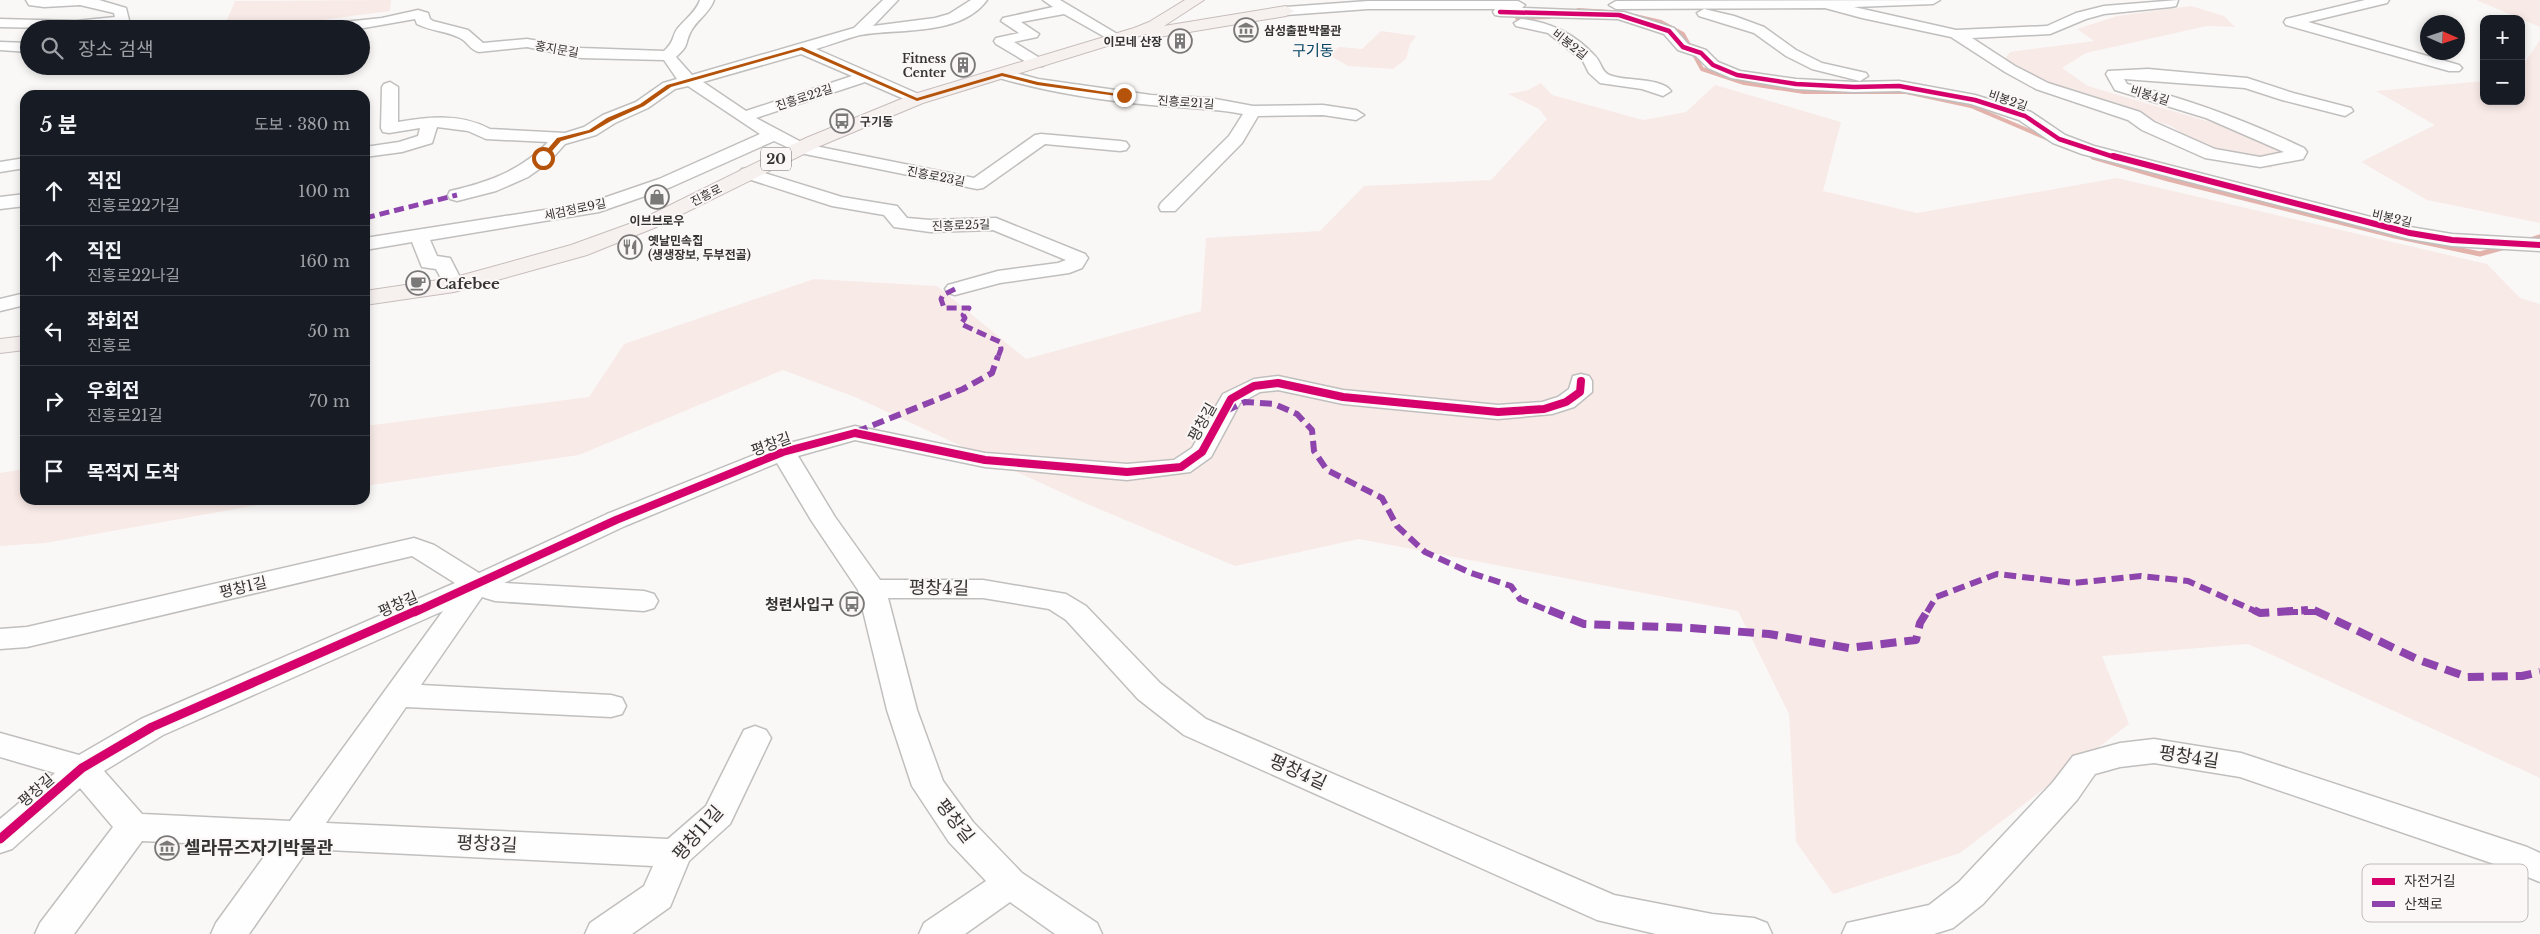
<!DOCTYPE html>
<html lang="ko">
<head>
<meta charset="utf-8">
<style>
	:root { --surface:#171b24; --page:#20242c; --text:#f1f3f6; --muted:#9ea1a6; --line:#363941 }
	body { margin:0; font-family:"Libre Baskerville","Noto Sans KR",serif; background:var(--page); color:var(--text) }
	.controls { position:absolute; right:15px; top:15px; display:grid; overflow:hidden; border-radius:10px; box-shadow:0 2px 8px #0003 }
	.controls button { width:45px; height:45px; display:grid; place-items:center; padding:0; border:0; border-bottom:1px solid var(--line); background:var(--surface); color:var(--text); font:25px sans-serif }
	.compass { position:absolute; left:2420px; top:15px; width:45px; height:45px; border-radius:50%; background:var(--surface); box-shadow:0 2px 8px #0003; rotate:93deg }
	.stop { position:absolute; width:15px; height:15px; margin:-11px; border:4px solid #b45309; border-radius:50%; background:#fff }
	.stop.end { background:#b45309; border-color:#fff; box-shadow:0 1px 5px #0008 }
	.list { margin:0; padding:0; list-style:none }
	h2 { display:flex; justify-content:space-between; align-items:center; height:65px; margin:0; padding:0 20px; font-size:21px }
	h2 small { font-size:16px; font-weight:400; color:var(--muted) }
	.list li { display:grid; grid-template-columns:32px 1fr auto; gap:15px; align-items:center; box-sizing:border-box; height:70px; padding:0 20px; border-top:1px solid var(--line) }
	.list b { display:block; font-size:19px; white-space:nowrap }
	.list p { margin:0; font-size:16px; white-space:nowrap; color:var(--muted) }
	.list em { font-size:16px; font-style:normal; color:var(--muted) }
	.icon { flex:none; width:28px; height:28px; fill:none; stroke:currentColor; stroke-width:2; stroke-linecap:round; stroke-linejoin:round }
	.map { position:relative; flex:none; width:2540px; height:934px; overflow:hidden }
	.search { position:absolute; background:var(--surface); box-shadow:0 2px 8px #0003; left:20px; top:20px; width:350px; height:55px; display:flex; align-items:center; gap:12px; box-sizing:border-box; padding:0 18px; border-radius:28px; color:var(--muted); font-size:19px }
	.panel { position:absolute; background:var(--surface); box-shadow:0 2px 8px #0003; left:20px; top:90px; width:350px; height:415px; border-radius:15px }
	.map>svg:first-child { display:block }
</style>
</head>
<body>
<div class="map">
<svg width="2540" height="934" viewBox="0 0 2540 934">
	<rect width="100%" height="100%" fill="#faf8f7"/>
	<g fill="#f8eae7">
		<polygon points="391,0 390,11 253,29 223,29 235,1"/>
		<polygon points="2476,0 2540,0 2540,27"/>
		<polygon points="2191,6 2224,16 2235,27 2207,26 2086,53 2062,68 2088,86 2237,130 2280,152 2271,168 2227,162 2171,126 2066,90 2029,75 2004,60 2010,52 2094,41 2077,29 2117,16"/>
		<polygon points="1381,31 1416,36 1410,44 1406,59 1393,69 1348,66 1327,54 1340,47 1362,49"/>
		<polygon points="2540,40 2540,223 2427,200 2361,162 2435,125 2376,91 2484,81 2484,101 2521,101 2521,68"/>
		<polygon points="1541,83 1552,95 1643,120 1686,112 1715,85 1841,122 1823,191 1917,213 2117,178 2487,264 2520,298 2540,304 2540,778 2248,644 2102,656 2129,724 1960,853 1833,894 1796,842 1789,714 1738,611 1359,539 1235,566 1080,501 855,397 783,370 579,455 365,486 365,426 589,397 624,344 814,279 937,286 1026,359 1201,311 1206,238 1320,231 1364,186 1491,180 1547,119 1539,109 1508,94 1528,90"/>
		<polygon points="25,469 25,500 286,500 45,543 0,546 0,473"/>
	</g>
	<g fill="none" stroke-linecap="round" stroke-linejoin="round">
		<g stroke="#e2b2ab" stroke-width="4">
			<polyline points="1578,10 1611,12"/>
			<polyline points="1635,16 1661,22 1683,34 1702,69 1744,83 1804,92 1906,92 1971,106 2079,152"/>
			<polyline points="1517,18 1550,17"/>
			<polyline points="2093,157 2095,158"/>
		</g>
		<g stroke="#e2b2ab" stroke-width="5">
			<polyline points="2093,157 2168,179 2395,236 2480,254 2505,247"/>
			<polyline points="2527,241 2540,237"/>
		</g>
		<g stroke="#c0bfbe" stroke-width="3">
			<g id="minor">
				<polygon points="26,0 99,0 126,8 129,20 127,23 94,29 0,27 0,19 76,21 115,17 114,13 80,5 44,7 29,5"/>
				<path d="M700,0h14c-5,14 -18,20 -24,33 -6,13 0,11 -14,24l16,18 162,-47 29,-28h15l-25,26 62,-8 14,-4 22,-14h16c-27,37 -89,28 -127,35 -15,4 -30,10 -44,14l107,47 2,3 -8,5 -6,-2 -46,-20 -109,36 49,26 169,34 61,-43 6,-1 79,7 6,1 3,4 -3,4 -6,1 -75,-7 -62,44 -6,1 -177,-36 -26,-12 -103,46 -72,25 -169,28 7,16 13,2 14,27 -3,4 -7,2 -7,-2 -11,-20 -14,-2 -10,-25 -47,8v-12l224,-35 70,-24 101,-45 -72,-48 -13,3 -27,19 -33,15 -19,12 -31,9 -16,18 -21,15 -32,14 -39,10 -7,-2 -2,-4 2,-4c38,-9 71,-20 98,-49l-62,-3 -18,-8 -31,-4 -5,16 -30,9 -37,5v-10l34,-5 19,-6 2,-8 -31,5 -6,-1 -2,-4 1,-41 2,-3 6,-2 8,5v35c32,-5 62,-9 92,7l75,4 19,-6 19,-12 33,-13 27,-19 14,-4 -13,-19 -83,-2 -54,-11 -48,5c-9,-2 -11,-10 -19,-14 -13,-7 -30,-7 -43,-14l-2,-5 -57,10h-53l2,-3 75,-8 36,-8 10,3 2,6 3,2 35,9 15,13 44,-4 54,9 83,3c12,-11 7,-14 14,-23 8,-10 18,-16 22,-28zM801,54l51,22 -106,35 -43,-29z"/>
				<polygon points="1043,0 1060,0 1124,38 1117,42 1112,41 1064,14 1021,22 1039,34 1037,37 1014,42 1043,60 1046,63 1043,66 1033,66 996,44 994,41 996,38 1019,33 1001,21 1003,18 1053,7"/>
				<path d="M1940,0l-7,4 -79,3 102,23 91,-4 29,-13 28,-7 74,-6 -2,6 -5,1 -67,7 -18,5 -36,15 -78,4 43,28 33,17 92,29 14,10 61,27 45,8 24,-5 -78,-34 -91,-28 -9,-16 2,-3 40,-2 99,9 46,15 58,15 2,3 -8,5 -63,-16 -37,-12 -121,-9 3,5c62,15 120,37 177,64l3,4 -4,7 -43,8 -55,-9 -63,-28 -14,-10 -92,-31 -31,-17 -54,-35 -89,-19 -37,-10 -209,1 -7,-4 7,-4z"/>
				<polygon points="2365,0 2389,0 2387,3 2308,22 2459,65 2462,68 2459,71 2449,71 2286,25 2284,22 2286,19"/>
				<polygon points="1368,1 1518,1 1525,5 1522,8 1624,12 1674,28 1688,44 1706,50 1718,62 1740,71 1796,79 1854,82 1899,81 1975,95 2031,112 2065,135 2094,146 2410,227 2452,234 2540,239 2540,251 2452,246 2410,239 2082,154 2053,143 2019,120 1971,104 1899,91 1854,92 1796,89 1731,78 1708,68 1696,56 1678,50 1664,34 1618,19 1500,16 1495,15 1493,12 1495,9 1368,9 1286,15 1279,11 1286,7"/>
				<polygon points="1704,9 1734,16 1764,27 1796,50 1822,63 1866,73 1868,76 1860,81 1812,69 1786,56 1754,33 1699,16 1697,13"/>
				<path d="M1521,19c29,3 54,15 74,37 7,7 6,17 17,20 15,5 50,2 59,15l-8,5 -21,-7 -42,-6 -11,-10 -6,-12 -35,-28 -32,-7 -2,-3z"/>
				<polygon points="0,42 29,43 29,52 0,50"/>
				<path d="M1002,69l36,10 113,16 59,3 43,8 70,-1 33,5 8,5 -8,5 -33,-5 -65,1 -16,27 -67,68h-14l-2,-4 2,-4 68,-67 14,-22c-31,-6 -61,-6 -92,-9 -52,-5 -105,-13 -155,-28l-2,-3z"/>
				<polygon points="25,158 25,168 0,172 0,162"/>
				<polygon points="748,168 842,197 897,206 907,218 930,220 996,218 1085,254 1088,258 1082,268 1069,273 1000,283 955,295 948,293 945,289 948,285 998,271 1058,263 1066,260 993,230 930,232 894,227 884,215 832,206 742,177 739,173 742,169"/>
				<polygon points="25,194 25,206 0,209 0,197"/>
				<polygon points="25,293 25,305 0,311 0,299"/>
				<path d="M1581,374l8,2 3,5v11l-18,15 -22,7 -54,5 -155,-15 -65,-14 -18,2 -20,11 -29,54 -21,15 -63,8 -142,-13 -130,-27 -57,16 37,61 45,63h103l83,14 20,12 74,77 46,36 408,176 98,19 42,4 13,5 5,11h-116l-59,-14 -413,-185 -46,-36 -72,-79 -17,-11 -66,-11h-95l29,112 26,71 30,41 49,51 75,50 5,11h-47l-45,-32 -45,32h-46l5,-11 62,-42 -37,-39 -37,-56 -25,-76 -29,-120 -47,-70 -34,-57 -152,63 -121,57 140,8 10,3 4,7 -4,7 -10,3 -149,-10 -13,-4 -61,88 190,10 11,3 4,8 -4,8 -11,3 -205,-10 -80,116 342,16 38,-33 38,-76 11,-4 11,4 5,8 -41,86 -41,37 -19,46 -38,27h-47l5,-11 54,-37 9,-20 -345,-17 -59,85h-38l5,-11 55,-76 -129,-6 -68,93h-39l5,-11 73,-96 -33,-39 -68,61 -12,4v-34l55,-46 -55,-16v-24l79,22 62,-36 314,-136 -43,-27 -385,91 -27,2v-20l27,-2 387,-89 20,7 45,28 128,-59 167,-67 81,-21 130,27 142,11 47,-4 18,-12 31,-54 31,-15 24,-3 65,14 155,15 44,-3 16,-5 11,-8 4,-13zM443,611l-153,210 -148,-7 -38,-43 59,-36z"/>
				<polygon points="2154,739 2241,753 2527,847 2540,853 2540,882 2503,867 2240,777 2154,763 2120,767 2095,774 2077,800 1983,904 1953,928 1934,934 1842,934 1847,923 1929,905 1959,882 2053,782 2073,756 2120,743"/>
			</g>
		</g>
		<g stroke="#c7bdbb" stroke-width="2">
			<g id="major">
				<polygon points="1185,0 1204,0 1164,26 1286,6 1294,11 1286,16 1153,38 1146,34 923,103 820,146 654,228 587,255 454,292 365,305 365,291 452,278 571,245 640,220 806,138 911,95 1134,28 1149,22"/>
				<polygon points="25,336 25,350 0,353 0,339"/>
			</g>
		</g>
		<use href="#minor" fill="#fefefe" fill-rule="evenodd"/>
		<use href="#major" fill="#f6f0ef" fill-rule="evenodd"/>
		<g stroke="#8e44ad" stroke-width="5" stroke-dasharray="10 5" stroke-linecap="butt">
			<polyline points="365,218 457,195"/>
			<polyline points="955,289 943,295 941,299 944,308 969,308 963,315 965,318 961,324 1000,342 1001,349 998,357"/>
		</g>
		<g stroke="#8e44ad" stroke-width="6" stroke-dasharray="12 6" stroke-linecap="butt">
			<polyline points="1226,411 1245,402 1274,404 1297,414 1312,430 1314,451 1327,470 1382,498 1397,526 1425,552 1471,573 1511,586 1520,599 1552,612"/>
			<polyline points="856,432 963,389 992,373 998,356"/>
			<polyline points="1927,612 1936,597 1997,574 2074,583 2141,576 2188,581 2257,612"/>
			<polyline points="2286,612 2316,612"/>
		</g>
		<g stroke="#8e44ad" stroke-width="8" stroke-dasharray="16 8" stroke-linecap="butt">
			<polyline points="1549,610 1584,624 1691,628 1769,634 1849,648 1916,640 1920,623 1928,610"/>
			<polyline points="2254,610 2260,613 2308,610"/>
			<polyline points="2314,610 2419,660 2467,677 2522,676 2540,672"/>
		</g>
		<g stroke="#fbf7f6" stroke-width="6">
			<polyline id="cycleway-far3" points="1500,12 1619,15 1669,31 1683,47 1701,53 1713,65 1737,75 1796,84 1854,87 1899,86 1975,100 2025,116 2059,139 2117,158"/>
		</g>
		<g stroke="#fbf7f6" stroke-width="9">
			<polyline id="cycleway-far2" points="2113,156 2410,233 2452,240 2540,245"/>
		</g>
		<g stroke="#fbf7f6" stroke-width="11">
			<polyline id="cycleway-far1" points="415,612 616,520 783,452 855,433 985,460 1127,472 1181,467 1202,452 1231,399 1254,386 1278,383 1343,397 1498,412 1544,409 1566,402 1580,392 1581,381"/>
		</g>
		<g stroke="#fbf7f6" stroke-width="12">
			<polyline id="cycleway" points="0,839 82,768 152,727 418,610"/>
		</g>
		<use href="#cycleway-far3" stroke="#d6006c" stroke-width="4.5"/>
		<use href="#cycleway-far2" stroke="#d6006c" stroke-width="6"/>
		<use href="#cycleway-far1" stroke="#d6006c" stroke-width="8"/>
		<use href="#cycleway" stroke="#d6006c" stroke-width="9"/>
	</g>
	<polygon fill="#b45309" points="802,47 917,98 1002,73 1038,82 1126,95 1124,97 1037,85 1002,76 917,101 801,50 671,87 644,106 611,121 592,132 561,141 545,159 540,158 557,138 589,130 607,118 640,104 667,85"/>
	<defs>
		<g id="museum-ring" transform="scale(1.25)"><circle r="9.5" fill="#fbf7f6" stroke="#7a7878" stroke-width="1.5"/><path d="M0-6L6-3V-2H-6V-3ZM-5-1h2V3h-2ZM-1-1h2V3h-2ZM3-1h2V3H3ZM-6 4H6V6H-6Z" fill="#7a7878"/></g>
		<g id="building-ring" transform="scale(1.25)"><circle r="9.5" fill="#fbf7f6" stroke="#7a7878" stroke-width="1.5"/><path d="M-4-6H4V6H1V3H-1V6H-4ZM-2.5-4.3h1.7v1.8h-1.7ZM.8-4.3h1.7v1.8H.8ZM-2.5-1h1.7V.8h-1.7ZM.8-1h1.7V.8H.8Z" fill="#7a7878"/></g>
		<g id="bus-ring" transform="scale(1.25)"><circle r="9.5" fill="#fbf7f6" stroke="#7a7878" stroke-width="1.5"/><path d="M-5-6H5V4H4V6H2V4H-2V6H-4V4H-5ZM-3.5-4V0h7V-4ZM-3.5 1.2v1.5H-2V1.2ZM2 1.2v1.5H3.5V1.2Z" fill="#7a7878"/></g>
		<g id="shop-ring" transform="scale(1.25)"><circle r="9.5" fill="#fbf7f6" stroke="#7a7878" stroke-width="1.5"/><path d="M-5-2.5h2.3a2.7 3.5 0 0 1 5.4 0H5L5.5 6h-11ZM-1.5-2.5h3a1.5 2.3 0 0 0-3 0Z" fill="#7a7878"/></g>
		<g id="restaurant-ring" transform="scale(1.25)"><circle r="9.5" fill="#fbf7f6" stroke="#7a7878" stroke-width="1.5"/><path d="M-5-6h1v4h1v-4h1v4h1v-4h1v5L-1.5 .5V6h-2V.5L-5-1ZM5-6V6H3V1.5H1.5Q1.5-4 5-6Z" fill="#7a7878"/></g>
		<g id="cafe-ring" transform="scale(1.25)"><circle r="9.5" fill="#fbf7f6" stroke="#7a7878" stroke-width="1.5"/><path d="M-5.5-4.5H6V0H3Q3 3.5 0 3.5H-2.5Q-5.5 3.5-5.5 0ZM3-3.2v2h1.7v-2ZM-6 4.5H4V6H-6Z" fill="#7a7878"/></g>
	</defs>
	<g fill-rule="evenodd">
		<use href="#museum-ring" x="1246" y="30"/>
		<use href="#building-ring" x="1180" y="41"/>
		<use href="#building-ring" x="963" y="65"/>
		<use href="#bus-ring" x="842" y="121"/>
		<use href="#shop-ring" x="657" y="197"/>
		<use href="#restaurant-ring" x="630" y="247"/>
		<use href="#cafe-ring" x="418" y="283"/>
		<use href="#bus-ring" x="852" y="604"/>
		<use href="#museum-ring" x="167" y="848"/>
	</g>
	<g text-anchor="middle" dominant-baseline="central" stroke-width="4" stroke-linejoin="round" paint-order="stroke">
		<g font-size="12" font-weight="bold" fill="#353333" stroke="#fbf7f6" text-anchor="start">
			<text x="1264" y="30">삼성출판박물관</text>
			<text x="1162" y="41" text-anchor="end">이모네 산장</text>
			<text x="946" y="58" text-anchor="end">Fitness<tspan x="946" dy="14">Center</tspan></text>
			<text x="860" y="121">구기동</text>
			<text x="657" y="220" text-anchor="middle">이브브로우</text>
			<text x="648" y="240">옛날민속집<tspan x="648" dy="14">(생생장보, 두부전골)</tspan></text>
		</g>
		<g font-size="12" fill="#353333" stroke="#fbf7f6">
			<text transform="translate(1570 44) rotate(38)">비봉2길</text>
			<text transform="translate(557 49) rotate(10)">홍지문길</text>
			<text transform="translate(2150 95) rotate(17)">비봉4길</text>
			<text transform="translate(804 97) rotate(-18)">진흥로22길</text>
			<text transform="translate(2008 100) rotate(19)">비봉2길</text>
			<text transform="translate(1186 102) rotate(4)">진흥로21길</text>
			<text transform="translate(936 176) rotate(11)">진흥로23길</text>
			<text transform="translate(706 195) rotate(-27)">진흥로</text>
			<text transform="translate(575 209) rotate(-12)">세검정로9길</text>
			<text transform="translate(2392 218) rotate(13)">비봉2길</text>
			<text transform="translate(961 225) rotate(-2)">진흥로25길</text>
		</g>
		<rect fill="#fbf7f6" stroke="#706e6e" stroke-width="1" x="761" y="147.5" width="30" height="23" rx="4"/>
		<g font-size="14" font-weight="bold" fill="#353333">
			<text x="776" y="159">20</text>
		</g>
		<g font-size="15" fill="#004363" stroke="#fbf7f6">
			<text x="1313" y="50">구기동</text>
		</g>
		<g font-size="15" font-weight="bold" fill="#353333" stroke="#fbf7f6" text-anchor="start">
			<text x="436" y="283">Cafebee</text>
			<text x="834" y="604" text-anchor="end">청련사입구</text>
		</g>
		<g font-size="15" fill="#353333" stroke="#fbf7f6">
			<text transform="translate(1202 422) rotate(-61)">평창길</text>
			<text transform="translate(771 444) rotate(-20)">평창길</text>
			<text transform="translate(243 587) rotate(-13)">평창1길</text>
			<text transform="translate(398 604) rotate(-24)">평창길</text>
			<text transform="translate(36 790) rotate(-41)">평창길</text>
		</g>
		<g font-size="18" fill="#353333" stroke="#fbf7f6">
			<text transform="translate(939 588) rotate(1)">평창4길</text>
			<text transform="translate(2189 757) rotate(9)">평창4길</text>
			<text transform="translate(1298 772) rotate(24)">평창4길</text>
			<text transform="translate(955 821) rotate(52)">평창길</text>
			<text transform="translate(698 833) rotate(-49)">평창11길</text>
			<text transform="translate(487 844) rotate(3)">평창3길</text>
		</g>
		<g font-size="18" font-weight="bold" fill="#353333" stroke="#fbf7f6" text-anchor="start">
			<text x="184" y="848">셀라뮤즈자기박물관</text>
		</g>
	</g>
	<rect x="2362" y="864" width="166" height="58" rx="8" fill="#fbf7f6" stroke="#c0bcbc" stroke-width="1"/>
	<rect x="2372" y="878" width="23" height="7" fill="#d6006c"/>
	<rect x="2372" y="901" width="23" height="6" fill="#8e44ad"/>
	<g font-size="14" fill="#353333">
		<text x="2404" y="886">자전거길</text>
		<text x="2404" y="909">산책로</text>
	</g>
</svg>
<div class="controls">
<button>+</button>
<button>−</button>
</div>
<svg class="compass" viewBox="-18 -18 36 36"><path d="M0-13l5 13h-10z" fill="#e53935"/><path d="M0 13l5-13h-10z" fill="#9ea1a6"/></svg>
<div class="stop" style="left:543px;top:158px"></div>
<div class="stop end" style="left:1124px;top:95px"></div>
<div class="search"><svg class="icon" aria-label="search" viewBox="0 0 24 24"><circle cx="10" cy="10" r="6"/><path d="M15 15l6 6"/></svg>장소 검색</div>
<section class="panel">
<h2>5 분<small>도보 · 380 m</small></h2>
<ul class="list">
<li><svg class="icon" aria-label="ahead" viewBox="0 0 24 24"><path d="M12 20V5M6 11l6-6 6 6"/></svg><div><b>직진</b><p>진흥로22가길</p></div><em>100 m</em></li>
<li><svg class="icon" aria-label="ahead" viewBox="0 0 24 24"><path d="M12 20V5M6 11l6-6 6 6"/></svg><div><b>직진</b><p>진흥로22나길</p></div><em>160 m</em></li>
<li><svg class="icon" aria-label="left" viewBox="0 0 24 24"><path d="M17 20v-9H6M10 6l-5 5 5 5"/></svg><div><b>좌회전</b><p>진흥로</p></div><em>50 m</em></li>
<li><svg class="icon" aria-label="right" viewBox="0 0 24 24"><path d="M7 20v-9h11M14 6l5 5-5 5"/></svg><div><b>우회전</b><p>진흥로21길</p></div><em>70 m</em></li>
<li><svg class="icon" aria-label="arrive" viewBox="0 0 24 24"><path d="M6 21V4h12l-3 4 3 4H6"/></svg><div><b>목적지 도착</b></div></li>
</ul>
</section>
</div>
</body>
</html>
